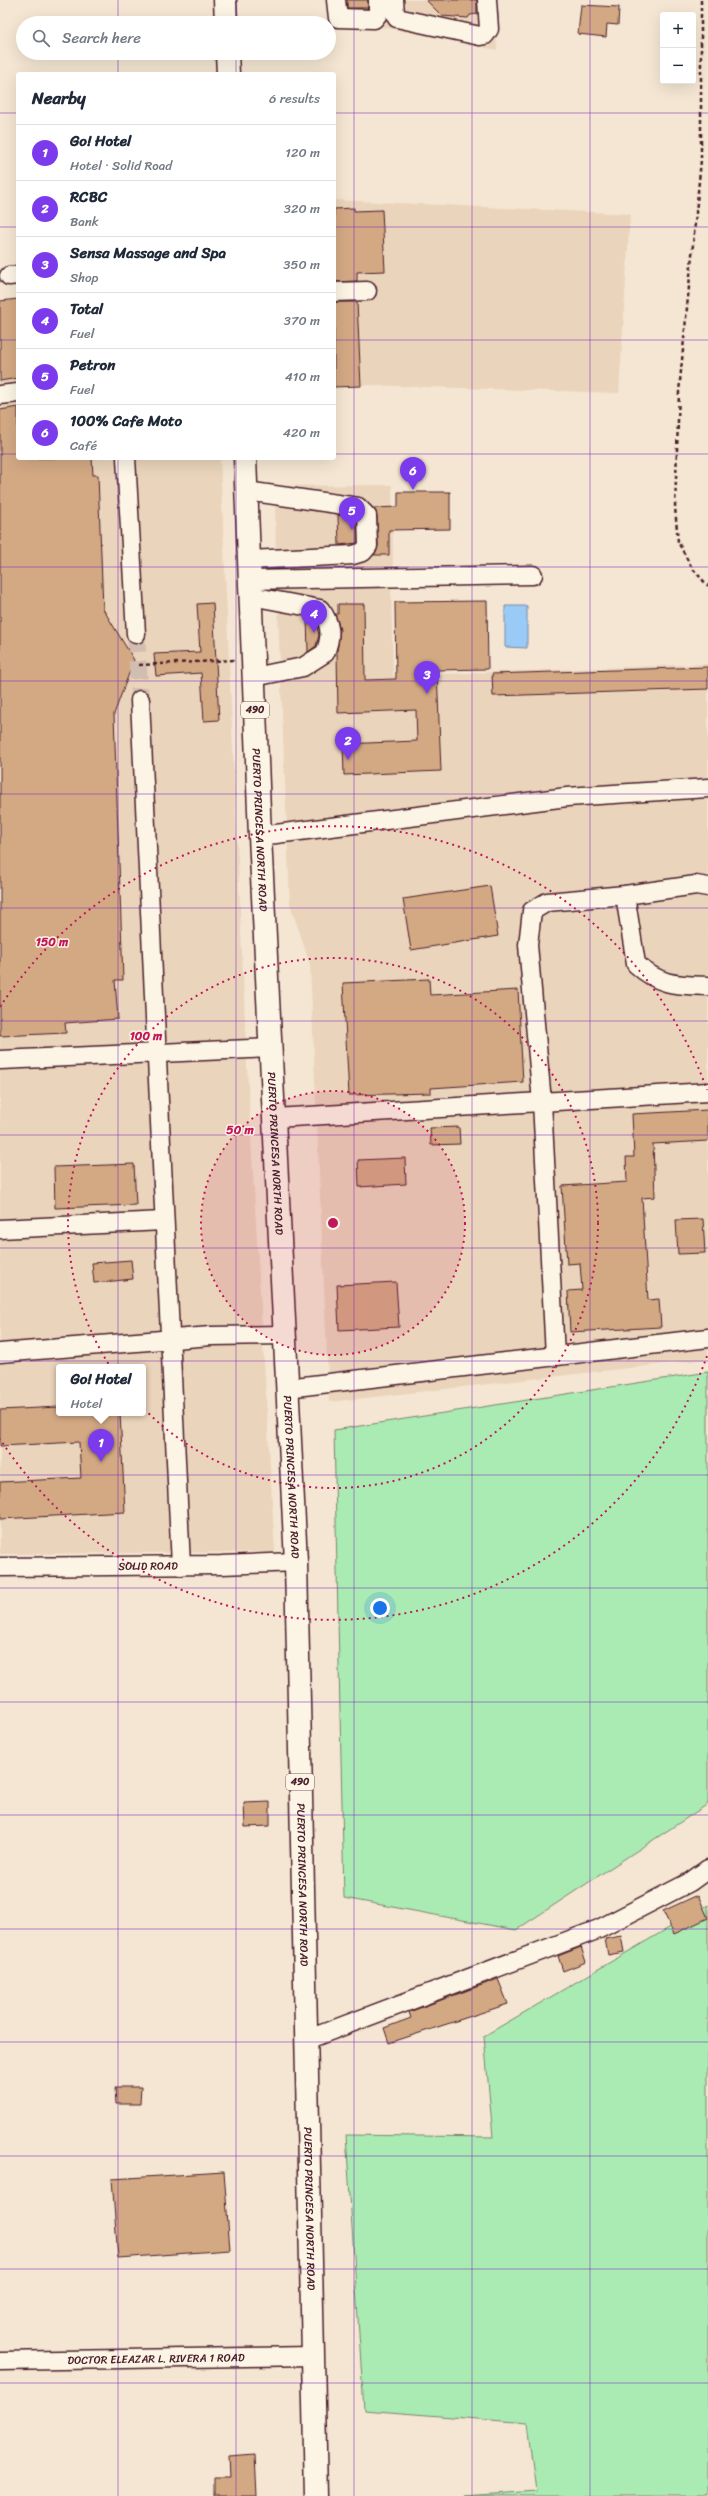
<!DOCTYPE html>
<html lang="en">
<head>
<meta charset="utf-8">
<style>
	:root { --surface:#fff; --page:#f2f2f3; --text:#1f2937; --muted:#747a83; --line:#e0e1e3; --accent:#7c3aed }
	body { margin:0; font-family:Sriracha,sans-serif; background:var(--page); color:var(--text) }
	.controls { position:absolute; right:12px; top:12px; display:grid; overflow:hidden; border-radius:4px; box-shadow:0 4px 16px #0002 }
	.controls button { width:36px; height:36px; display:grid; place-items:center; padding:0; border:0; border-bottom:1px solid var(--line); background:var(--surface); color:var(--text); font:20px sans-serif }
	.you { position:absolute; left:380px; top:1608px; width:14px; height:14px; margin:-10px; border:3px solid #fff; border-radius:50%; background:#1a73e8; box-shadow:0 0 0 6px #1a73e833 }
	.badge { display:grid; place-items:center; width:26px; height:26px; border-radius:50%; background:var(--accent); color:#fff; font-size:13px; font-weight:700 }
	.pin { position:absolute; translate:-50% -33px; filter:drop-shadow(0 1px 2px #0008) }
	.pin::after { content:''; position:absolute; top:21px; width:14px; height:12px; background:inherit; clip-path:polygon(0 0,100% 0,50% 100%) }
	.popup { position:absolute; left:56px; top:1364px; width:90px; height:52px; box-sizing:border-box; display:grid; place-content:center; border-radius:4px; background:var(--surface); filter:drop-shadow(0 1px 3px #0005); font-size:13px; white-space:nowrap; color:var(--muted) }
	.popup b { font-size:15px; color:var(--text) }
	.popup::after { content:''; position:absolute; left:50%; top:100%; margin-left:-8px; border:8px solid transparent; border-top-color:var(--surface) }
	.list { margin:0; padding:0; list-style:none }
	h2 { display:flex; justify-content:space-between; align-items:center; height:52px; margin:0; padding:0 16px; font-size:17px }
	h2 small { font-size:13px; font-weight:400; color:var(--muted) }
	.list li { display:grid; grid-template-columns:26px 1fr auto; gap:12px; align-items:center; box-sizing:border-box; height:56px; padding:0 16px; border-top:1px solid var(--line) }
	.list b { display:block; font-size:15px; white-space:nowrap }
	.list p { margin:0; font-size:13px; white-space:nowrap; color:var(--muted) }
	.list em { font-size:13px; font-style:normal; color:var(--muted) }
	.icon { flex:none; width:22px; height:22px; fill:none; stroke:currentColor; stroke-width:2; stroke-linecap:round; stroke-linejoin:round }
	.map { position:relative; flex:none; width:708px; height:2496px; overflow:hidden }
	.search { position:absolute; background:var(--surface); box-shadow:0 4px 16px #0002; left:16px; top:16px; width:320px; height:44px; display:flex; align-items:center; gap:10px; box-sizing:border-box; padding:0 14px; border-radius:22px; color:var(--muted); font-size:15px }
	.panel { position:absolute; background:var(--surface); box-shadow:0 4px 16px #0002; left:16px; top:72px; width:320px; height:388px; border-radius:4px }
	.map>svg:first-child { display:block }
</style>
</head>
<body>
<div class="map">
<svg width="708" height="2496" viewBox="0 0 708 2496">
	<rect width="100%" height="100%" fill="#f4e6d2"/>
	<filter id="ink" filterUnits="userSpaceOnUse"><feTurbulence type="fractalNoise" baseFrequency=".025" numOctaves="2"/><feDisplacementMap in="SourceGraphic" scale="8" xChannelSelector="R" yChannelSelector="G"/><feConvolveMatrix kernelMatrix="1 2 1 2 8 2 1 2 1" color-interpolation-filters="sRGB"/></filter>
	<g filter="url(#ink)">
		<g fill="#ead4bb" fill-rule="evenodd">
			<polygon points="334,0 494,0 497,50 338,18"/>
			<polygon points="334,200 630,214 619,393 334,384"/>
			<path d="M18,362v96h202l27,610 28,484 -275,2v-1190zM59,1367h84v46h-84z"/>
			<polygon points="392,485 393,571 276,573 275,486"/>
			<polygon points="391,584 393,676 708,664 708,1359 329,1402 310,964 290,904 277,588"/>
		</g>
		<g fill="#aaebb3" stroke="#7a856f">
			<polygon points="708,1372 708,1804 516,1930 344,1898 334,1430"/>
			<polygon points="708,1905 708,2496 465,2496 537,2491 528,2423 364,2410 346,2135 493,2137 484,2036"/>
		</g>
		<polygon fill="#9acbf6" stroke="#7a86a5" points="505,606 527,606 527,648 505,647"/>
		<g fill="#d3a984" stroke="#4a1f2b">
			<rect x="347" y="0" width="21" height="8"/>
			<polygon points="426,0 477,0 477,14 470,15 468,18 442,16"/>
			<polygon points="581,5 619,7 618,25 607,24 606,37 578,34"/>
			<polygon points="354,208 354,211 382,210 385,271 357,272 357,281 334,282 334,209"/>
			<polygon points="18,299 18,378 0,381 0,301"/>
			<polygon points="334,302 357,302 361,386 334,387"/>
			<polygon points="18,407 18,458 92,458 93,475 98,475 103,609 134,660 114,714 123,980 115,980 118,1019 65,1023 66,1033 0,1036 0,410"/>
			<polygon points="398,492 450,492 450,529 389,530 389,555 374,555 378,546 377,516 374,508 398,507"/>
			<polygon points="338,515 353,517 357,520 357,543 339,545"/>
			<polygon points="487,601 488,669 437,670 441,771 344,775 343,744 417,741 416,710 338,713 337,651 340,630 335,614 338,614 338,604 364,604 365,680 396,679 395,602"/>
			<polygon points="213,603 219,720 204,721 201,673 156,676 154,654 200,652 197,604"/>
			<polygon points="307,617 315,620 319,635 316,646 308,652"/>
			<polygon points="708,667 708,689 493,696 492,674"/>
			<polygon points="490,886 498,936 411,950 403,899"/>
			<polygon points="429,979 430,995 518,990 523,1082 431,1088 431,1093 349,1095 343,983"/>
			<polygon points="708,1110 708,1141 653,1144 655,1197 642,1198 648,1300 659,1299 661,1327 570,1332 568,1291 582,1290 580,1263 567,1264 562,1186 627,1182 626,1157 634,1157 632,1114"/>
			<polygon points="459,1127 460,1144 431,1145 430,1128"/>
			<polygon points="405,1158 406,1184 359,1187 358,1160"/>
			<polygon points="134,1164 136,1205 55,1208 54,1167"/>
			<polygon points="703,1219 705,1253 678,1254 676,1220"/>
			<polygon points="131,1260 133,1279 94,1283 92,1263"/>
			<polygon points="396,1282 399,1327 339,1330 337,1285"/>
			<polygon points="59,1407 59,1413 120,1413 125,1512 0,1519 0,1482 81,1478 79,1442 0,1446 0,1410"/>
			<polygon points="270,1802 270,1826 245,1827 244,1803"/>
			<polygon points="698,1895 708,1918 674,1934 663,1911"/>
			<polygon points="621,1936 624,1952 608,1955 605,1939"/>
			<polygon points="581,1947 586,1962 563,1971 558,1956"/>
			<polygon points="498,1979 508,2004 389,2043 384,2028 411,2018 409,2012"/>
			<polygon points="115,2087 141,2087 140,2104 116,2104"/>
			<polygon points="224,2172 230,2250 118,2258 112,2179"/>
			<polygon points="255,2455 257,2496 214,2496 214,2477 230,2477 229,2457"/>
		</g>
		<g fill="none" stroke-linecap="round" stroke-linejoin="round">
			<polyline stroke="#d2beb1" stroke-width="18" stroke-dasharray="18 9" stroke-linecap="butt" points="136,634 140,700"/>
			<g stroke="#4a1f2b" stroke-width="21">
				<g id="minor">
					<polyline points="336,0 338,18 374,19 378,14 378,0"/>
					<polyline points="394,0 395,14 397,18 480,36 485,35 489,29 487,0"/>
					<polyline points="9,276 18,275"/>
					<polyline points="334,292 367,291"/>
					<polyline points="0,395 18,393"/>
					<polyline points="126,458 136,634"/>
					<polyline points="247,491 358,507 367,516 368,546 363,552 353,555 249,560"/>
					<polyline points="250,580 533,575"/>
					<path d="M251,596l69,13c11,14 12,27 5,44l-22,14 -49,10"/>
					<polyline points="140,700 181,1566"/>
					<polyline points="260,836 567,797 708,788"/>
					<path d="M625,895l11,69c24,22 41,21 72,22"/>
					<polyline points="0,1060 271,1048"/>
					<polyline points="275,1118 708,1092"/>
					<polyline points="0,1229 163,1221"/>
					<polyline points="0,1353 211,1336 286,1335"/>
					<polyline points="555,1356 542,1102 528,945 532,911 547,902 625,895 696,885 708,887"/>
					<polyline points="287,1388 708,1338"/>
					<path id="s1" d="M0,1567l221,-2 75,-3"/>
					<polyline points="306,2040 599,1929 690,1882 708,1869"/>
					<path id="s2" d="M0,2361l312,-5"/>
				</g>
			</g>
			<g stroke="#4a1f2b" stroke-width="25">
				<g id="major">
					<polyline points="225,0 226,23"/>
					<polyline points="227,53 228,74"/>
					<path id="s3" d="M245,458l15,378 36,726 20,934"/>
				</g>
			</g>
			<g stroke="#4a1f2b" stroke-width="2.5" stroke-dasharray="4 3" stroke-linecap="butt">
				<polyline points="701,0 701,160 679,392 675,507 678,542 692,568 708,586"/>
				<polyline points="139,665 234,660"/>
			</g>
			<use href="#minor" stroke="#fcf5e5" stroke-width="18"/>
			<use href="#major" stroke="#fcf5e5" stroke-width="22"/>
		</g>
	</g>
	<path fill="none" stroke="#7b2cbf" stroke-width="1" stroke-opacity="0.55" d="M118,0v23M236,0v23M354,0v2496M472,0v2496M590,0v2496M118,53v21M236,53v21M0,113h18M334,113h374M0,227h18M334,227h374M0,340h18M334,340h374M0,454h18M334,454h374M118,458v2038M236,458v2038M0,567h708M0,681h708M0,794h708M0,908h708M0,1021h708M0,1135h708M0,1248h708M0,1361h708M0,1475h708M0,1588h708M0,1702h708M0,1815h708M0,1929h708M0,2042h708M0,2156h708M0,2269h708M0,2383h708"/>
	<circle cx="333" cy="1223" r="132" fill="#c2185b" fill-opacity=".12"/>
	<g fill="none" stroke="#c2185b" stroke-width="2" stroke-dasharray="2 4">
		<circle cx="333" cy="1223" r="132"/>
		<circle cx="333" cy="1223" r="265"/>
		<path d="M707 1356A397 397 0 0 1 0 1439M0 1007A397 397 0 0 1 707 1090"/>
	</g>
	<g text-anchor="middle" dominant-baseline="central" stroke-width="3" stroke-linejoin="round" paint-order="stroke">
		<g fill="#fcf5e5" stroke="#7f5f63" stroke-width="1">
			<rect x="241" y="702" width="28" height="16" rx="3"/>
			<rect x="286" y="1774" width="28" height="16" rx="3"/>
		</g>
		<g font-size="10" font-weight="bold" fill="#4a1f2b">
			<text x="255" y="710">490</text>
			<text x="300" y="1782">490</text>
		</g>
		<g font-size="11" fill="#4a1f2b" stroke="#fcf5e5">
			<text stroke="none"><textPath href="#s3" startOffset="372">PUERTO PRINCESA NORTH ROAD</textPath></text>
			<text stroke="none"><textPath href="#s3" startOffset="696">PUERTO PRINCESA NORTH ROAD</textPath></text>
			<text stroke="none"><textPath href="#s3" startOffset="1020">PUERTO PRINCESA NORTH ROAD</textPath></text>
			<text stroke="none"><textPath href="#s1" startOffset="148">SOLID ROAD</textPath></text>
			<text stroke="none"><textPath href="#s3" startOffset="1428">PUERTO PRINCESA NORTH ROAD</textPath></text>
			<text stroke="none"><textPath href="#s3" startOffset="1752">PUERTO PRINCESA NORTH ROAD</textPath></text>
			<text stroke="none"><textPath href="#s2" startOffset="156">DOCTOR ELEAZAR L. RIVERA 1 ROAD</textPath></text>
		</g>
	</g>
	<circle cx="333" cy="1223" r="6" fill="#c2185b" stroke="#fcf5e5" stroke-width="2"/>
	<g font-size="12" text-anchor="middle" font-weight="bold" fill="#c2185b" stroke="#fcf5e5" stroke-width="3" stroke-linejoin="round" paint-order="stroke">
		<text x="52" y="946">150 m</text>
		<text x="146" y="1040">100 m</text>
		<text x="240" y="1134">50 m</text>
	</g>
</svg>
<div class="controls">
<button>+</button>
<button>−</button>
</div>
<div class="you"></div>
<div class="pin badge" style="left:101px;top:1462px">1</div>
<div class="popup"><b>Go! Hotel</b>Hotel</div>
<div class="pin badge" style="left:348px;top:760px">2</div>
<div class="pin badge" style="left:427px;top:694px">3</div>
<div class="pin badge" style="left:314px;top:633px">4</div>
<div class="pin badge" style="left:352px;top:530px">5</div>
<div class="pin badge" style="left:413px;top:490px">6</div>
<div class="search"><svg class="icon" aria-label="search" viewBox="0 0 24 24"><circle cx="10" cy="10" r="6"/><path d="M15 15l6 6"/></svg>Search here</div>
<section class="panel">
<h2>Nearby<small>6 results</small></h2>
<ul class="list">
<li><span class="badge">1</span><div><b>Go! Hotel</b><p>Hotel · Solid Road</p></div><em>120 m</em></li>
<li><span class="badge">2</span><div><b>RCBC</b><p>Bank</p></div><em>320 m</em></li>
<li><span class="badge">3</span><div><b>Sensa Massage and Spa</b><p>Shop</p></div><em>350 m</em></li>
<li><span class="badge">4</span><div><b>Total</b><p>Fuel</p></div><em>370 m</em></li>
<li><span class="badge">5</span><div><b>Petron</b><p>Fuel</p></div><em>410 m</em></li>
<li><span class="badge">6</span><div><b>100% Cafe Moto</b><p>Café</p></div><em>420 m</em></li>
</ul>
</section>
</div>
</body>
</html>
